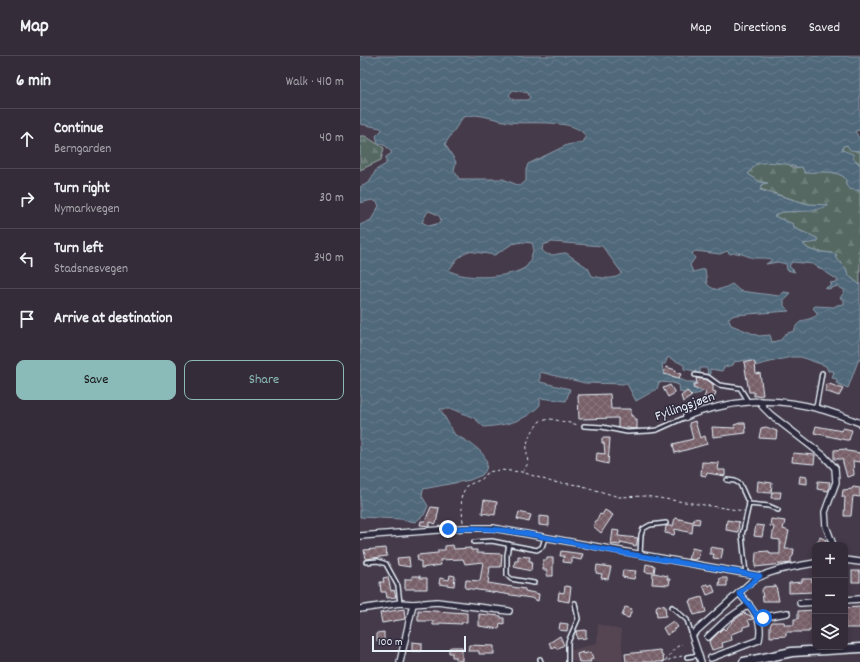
<!DOCTYPE html>
<html lang="en">
<head>
<meta charset="utf-8">
<style>
	:root { --surface:#342c38; --page:#3c3440; --text:#f1f3f6; --muted:#a9a7ae; --line:#4e4853; --accent:#8bbbb9 }
	body { margin:0; font-family:Dekko,sans-serif; background:var(--page); color:var(--text) }
	.controls { position:absolute; right:12px; bottom:12px; display:grid; overflow:hidden; border-radius:8px; box-shadow:0 2px 6px #0003 }
	.controls button { width:36px; height:36px; display:grid; place-items:center; padding:0; border:0; border-bottom:1px solid var(--line); background:var(--surface); color:var(--text); font:20px sans-serif }
	.scale { position:absolute; left:12px; bottom:10px; width:94px; box-sizing:border-box; padding-left:4px; border:2px solid #e8f1f8; border-top:0; font-size:11px; line-height:14px; white-space:nowrap; color:#e8f1f8; -webkit-text-stroke:3px #2f2a3d; paint-order:stroke }
	.stop { position:absolute; width:12px; height:12px; margin:-9px; border:3px solid #1a73e8; border-radius:50%; background:#fff }
	.stop.end { background:#1a73e8; border-color:#fff; box-shadow:0 1px 4px #0008 }
	.list { margin:0; padding:0; list-style:none }
	h2 { display:flex; justify-content:space-between; align-items:center; height:52px; margin:0; padding:0 16px; font-size:17px }
	h2 small { font-size:13px; font-weight:400; color:var(--muted) }
	.list li { display:grid; grid-template-columns:26px 1fr auto; gap:12px; align-items:center; box-sizing:border-box; height:60px; padding:0 16px; border-top:1px solid var(--line) }
	.list b { display:block; font-size:15px; white-space:nowrap }
	.list p { margin:0; font-size:13px; white-space:nowrap; color:var(--muted) }
	.list em { font-size:13px; font-style:normal; color:var(--muted) }
	.actions { display:flex; gap:8px; padding:12px 16px }
	.actions a { flex:1; padding:9px 0; border:1px solid var(--accent); border-radius:8px; text-align:center; font-size:14px; color:var(--accent) }
	.actions .main { background:var(--accent); color:#111 }
	.icon { flex:none; width:22px; height:22px; fill:none; stroke:currentColor; stroke-width:2; stroke-linecap:round; stroke-linejoin:round }
	.map { position:relative; flex:none; width:500px; height:606px; overflow:hidden }
	header { display:flex; align-items:center; gap:24px; box-sizing:border-box; height:56px; padding:0 20px; background:var(--surface); border-bottom:1px solid var(--line) }
	header strong { font-size:19px }
	nav { display:flex; gap:22px; margin-inline-start:auto; font-size:14px }
	main { display:flex }
	aside { flex:1; background:var(--surface) }
	.map>svg:first-child { display:block }
</style>
</head>
<body>
<header>
<strong>Map</strong>
<nav><a>Map</a><a>Directions</a><a>Saved</a></nav>
</header>
<main>
<aside>
<h2>6 min<small>Walk · 410 m</small></h2>
<ul class="list">
<li><svg class="icon" aria-label="ahead" viewBox="0 0 24 24"><path d="M12 20V5M6 11l6-6 6 6"/></svg><div><b>Continue</b><p>Berngarden</p></div><em>40 m</em></li>
<li><svg class="icon" aria-label="right" viewBox="0 0 24 24"><path d="M7 20v-9h11M14 6l5 5-5 5"/></svg><div><b>Turn right</b><p>Nymarkvegen</p></div><em>30 m</em></li>
<li><svg class="icon" aria-label="left" viewBox="0 0 24 24"><path d="M17 20v-9H6M10 6l-5 5 5 5"/></svg><div><b>Turn left</b><p>Stadsnesvegen</p></div><em>340 m</em></li>
<li><svg class="icon" aria-label="arrive" viewBox="0 0 24 24"><path d="M6 21V4h12l-3 4 3 4H6"/></svg><div><b>Arrive at destination</b></div></li>
</ul>
<div class="actions"><a class="main">Save</a><a>Share</a></div>
</aside>
<div class="map">
<svg width="500" height="606" viewBox="0 0 500 606">
	<defs>
		<pattern id="forest-firs" width="22" height="20" patternUnits="userSpaceOnUse"><rect width="22" height="20" fill="#546862"/><path d="M5 1l3.5 6h-7zM16 11l3.5 6h-7z" fill="#6d7e79"/></pattern>
		<pattern id="water-waves" width="16" height="10" patternUnits="userSpaceOnUse"><rect width="16" height="10" fill="#4f677a"/><path d="M0 5q4-4 8 0t8 0" fill="none" stroke="#687d8e"/></pattern>
		<pattern id="building-cross-hatch" width="8" height="8" patternUnits="userSpaceOnUse"><rect width="8" height="8" fill="#786069"/><path d="M0 0l8 8M0 8l8-8" fill="none" stroke="#8b777f"/></pattern>
	</defs>
	<rect width="100%" height="100%" fill="#453a4a"/>
	<filter id="ink" filterUnits="userSpaceOnUse"><feTurbulence type="fractalNoise" baseFrequency=".025" numOctaves="2"/><feDisplacementMap in="SourceGraphic" scale="8" xChannelSelector="R" yChannelSelector="G"/><feConvolveMatrix kernelMatrix="1 2 1 2 8 2 1 2 1" color-interpolation-filters="sRGB"/></filter>
	<g filter="url(#ink)">
		<polygon fill="#544553" points="238,568 261,574 263,606 216,606 210,603 209,595 237,587"/>
		<g fill="url(#forest-firs)" stroke="#9eacad">
			<polygon points="0,80 5,80 24,92 21,104 0,114"/>
			<polygon points="487,89 495,95 500,95 500,109 498,106 482,94 483,90"/>
			<path d="M406,106l22,2 6,4 8,-1 3,6c12,-1 32,-4 41,6v6l14,6v94l-12,-10 -2,-7 -11,-11 2,-2c-12,-6 -26,1 -34,-12l14,-1v-4l-23,-10 -1,-4 -20,-8 9,-4 18,-1 28,-6 -20,-1 -48,-15 2,-5 5,-1 -7,-1 -12,-8 5,-9z"/>
		</g>
		<path fill="url(#water-waves)" stroke="#8c9eac" fill-rule="evenodd" d="M0,0h500v74l-5,1 5,9v11l-10,-1 -3,-5 -4,1 -1,4 11,4v4l7,7v26l-11,-2 -3,-4v-6c-9,-10 -29,-7 -41,-6l-3,-6c-7,1 -9,-2 -16,-3 -10,-2 -20,-2 -30,0l-8,10 12,8 8,1 -6,1 -2,6 48,14 20,1v1l-16,5 -30,1 -8,4 19,8 1,4 23,10v4l-14,2c8,11 23,6 34,11l-2,2 11,11 2,7 12,10v75l-2,1 -10,27 -12,-5 1,-4 -5,-1 2,-7h-6l-2,-5 -25,-9h-10l-37,9 -8,-6 -12,2 -1,3 -9,2 -2,4 -12,-2v7l-2,-1 -1,-7h-7v6l-5,-1 1,-2 -12,-2v-4l-16,-8 -3,7h-3l1,8 24,10h8l7,8 -1,3 -9,2 -12,-3 -1,-7 -6,-2 -14,-1 -2,7 -21,12 -9,-17 -42,-1 -45,-11v10l30,7 -4,12 -26,-3v7c-16,17 -34,20 -56,22l-10,-9 -21,-9h-13l15,26c13,6 44,23 27,40l-12,5 -47,9 -1,7 6,10 -4,9 -9,7 -15,-3 -40,-2v-292l11,-5 8,-14 -2,-4 -5,-2 -12,3v-16l9,-4 7,-13 10,-6v-7l6,-4 -6,-7 -8,-3 -2,-7 6,-6 -1,-2 -21,-4zM153,34l15,3 2,5 -3,2h-14l-4,-5zM115,59c12,1 22,5 34,7 18,3 67,-5 77,15l-3,5 -16,3 -39,19 -2,6v11l-6,5 -17,-7h-44l-5,-9 2,-8 -11,-18 18,-27zM68,155c6,2 15,4 12,12l-11,3 -7,-4zM162,186l10,1c2,4 1,7 0,11 -2,5 -2,8 -5,12 -13,12 -64,15 -78,4l8,-11 11,-8 27,4 17,-11zM192,186l50,4 20,27c-7,8 -20,5 -30,3l-4,-8 -22,-15c-10,0 -17,6 -24,-3l1,-5zM335,195l25,3 7,-3 3,3c10,-4 19,5 28,4 5,0 8,0 13,1v2l-5,3 12,-2 8,2 1,6 8,2 -6,-6 3,-4 21,2 25,16 -1,2 -7,1 2,2 -7,3 3,1 10,-3 7,5 -5,7 4,2v4l-7,1 -3,2 -19,-1 -2,2 5,6c-8,8 -20,3 -24,17l-9,3 -4,6 -9,2 -2,-7 -11,1 -28,-11 -3,-7 7,-3 54,-4 -5,-5v-7l6,-6 -6,-1 -5,4 -39,-5 -8,-7c-10,5 -16,9 -25,0l-2,-15 -12,3 -3,-7 5,-7 -3,-4z"/>
		<g fill="url(#building-cross-hatch)" stroke="#e8f1f8">
			<polygon points="392,305 395,307 396,318 400,317 403,339 394,340 394,336 389,336 384,306"/>
			<polygon points="306,311 316,314 315,316 321,318 319,322 304,318"/>
			<polygon points="336,322 347,324 353,328 353,335 356,336 353,345 344,342 346,336 333,332 334,328 337,328"/>
			<polygon points="467,327 483,333 479,340 465,335"/>
			<polygon points="310,329 315,337 308,341 303,332"/>
			<polygon points="327,335 332,340 323,346 321,340"/>
			<polygon points="250,338 251,353 271,353 271,360 274,360 274,363 277,363 277,373 258,371 258,362 219,363 218,339"/>
			<polygon points="335,365 340,382 345,380 347,388 315,397 313,388 333,383 329,367"/>
			<polygon points="380,367 385,367 386,377 353,381 352,371 375,372 374,369"/>
			<polygon points="456,370 482,375 483,372 492,374 489,384 486,384 454,377"/>
			<polygon points="406,371 417,375 416,383 399,382 401,372"/>
			<polygon points="242,382 250,382 248,408 236,405 237,397 245,398 244,387 242,387"/>
			<polygon points="486,393 487,395 500,397 500,406 493,405 494,419 487,421 482,403 474,403 474,394"/>
			<polygon points="433,397 455,399 454,408 432,406"/>
			<polygon points="342,406 359,407 358,414 365,414 365,420 347,417 346,420 341,419"/>
			<polygon points="440,420 447,421 447,428 439,427"/>
			<polygon points="398,425 412,427 411,437 397,436"/>
			<polygon points="458,425 470,426 468,435 457,433"/>
			<polygon points="493,431 500,432 500,441 493,440 491,460 484,460 485,441 482,441 483,434 492,433"/>
			<polygon points="412,436 421,436 420,442 411,442"/>
			<polygon points="124,444 137,446 135,459 122,457"/>
			<polygon points="71,451 79,452 76,468 70,466 70,470 60,469 61,465 65,465"/>
			<polygon points="245,454 253,459 241,477 233,470 240,458 242,459"/>
			<polygon points="159,456 171,459 169,466 157,463"/>
			<polygon points="179,460 189,461 189,470 179,469"/>
			<polygon points="315,462 333,466 334,462 340,463 339,468 333,467 332,477 315,473 314,479 305,477 306,470 313,470"/>
			<polygon points="411,463 425,465 423,473 429,475 425,493 434,493 433,500 431,502 431,507 395,511 396,496 409,495 410,498 420,498 420,484 412,483 414,471 410,470"/>
			<polygon points="367,464 379,466 378,476 366,474"/>
			<polygon points="396,469 404,470 402,481 394,480"/>
			<polygon points="253,474 259,475 258,480 278,482 276,490 261,486 260,489 251,488"/>
			<polygon points="460,481 466,484 464,489 456,489"/>
			<polygon points="93,489 94,493 111,492 111,494 117,494 117,497 142,498 141,511 130,511 128,527 165,533 165,535 179,538 178,545 171,542 105,532 106,524 120,525 123,506 105,508 103,503 80,504 81,509 61,512 61,505 58,505 57,499 78,497 78,494 85,494 85,490"/>
			<polygon points="350,491 363,493 361,503 353,502 354,498 350,498"/>
			<polygon points="26,492 27,500 6,503 4,494"/>
			<polygon points="332,492 340,494 338,503 336,502 335,504 328,503"/>
			<polygon points="201,495 223,498 221,504 212,502 212,507 203,506 204,500 200,500"/>
			<polygon points="158,500 170,501 169,505 172,505 171,515 154,511 155,505 158,505"/>
			<polygon points="49,501 50,511 38,509 37,502"/>
			<polygon points="187,502 193,502 193,520 187,520 187,514 183,514 183,504 187,504"/>
			<polygon points="286,508 295,510 294,517 308,520 307,523 310,523 309,529 292,528 293,517 285,516"/>
			<polygon points="237,509 251,511 248,523 241,522 242,518 236,517"/>
			<polygon points="263,514 276,515 274,523 262,521"/>
			<rect x="492" y="515" width="8" height="11"/>
			<polygon points="90,519 95,520 94,530 79,528 80,522 89,524"/>
			<polygon points="52,520 60,520 60,522 67,522 67,533 45,533 45,523 52,523"/>
			<polygon points="28,521 31,535 34,534 36,541 27,542 26,536 21,536 20,526 24,526 23,522"/>
			<polygon points="360,522 367,522 367,530 359,530"/>
			<polygon points="442,523 452,523 452,526 455,526 455,536 429,537 429,527 442,526"/>
			<polygon points="348,528 349,530 352,528 355,536 347,539 343,529"/>
			<polygon points="205,530 211,531 209,546 198,544 199,536 204,537"/>
			<polygon points="416,530 419,545 403,545 402,534 404,531"/>
			<polygon points="342,541 346,556 334,559 329,545"/>
			<polygon points="298,549 305,550 306,560 297,561 296,551"/>
			<polygon points="265,551 272,553 269,562 262,560"/>
			<polygon points="500,551 500,572 485,572 485,552"/>
			<polygon points="44,553 45,563 22,567 20,557"/>
			<polygon points="58,554 107,557 107,566 102,566 102,568 79,567 79,569 73,569 73,565 58,565"/>
			<polygon points="455,554 455,574 449,574 449,576 426,576 426,580 410,581 410,570 412,566 424,566 425,569 434,569 434,563 438,563 438,555"/>
			<polygon points="384,557 391,560 393,563 388,564 390,569 383,571 383,574 371,578 372,584 362,587 363,591 352,594 349,586 363,572 365,574 373,565"/>
			<polygon points="119,558 141,560 141,562 144,562 144,568 140,567 139,573 119,570"/>
			<polygon points="313,565 318,571 307,579 303,572"/>
			<polygon points="200,567 208,568 207,575 199,574"/>
			<polygon points="226,574 226,582 217,583 216,575"/>
			<polygon points="24,576 24,585 17,585 17,577"/>
			<polygon points="200,580 204,589 197,593 195,590 192,592 189,587"/>
			<polygon points="52,586 62,587 62,595 52,595"/>
			<polygon points="109,589 134,590 134,598 119,598 119,595 108,595"/>
			<polygon points="92,591 102,591 102,605 96,605 96,601 92,601 92,597 89,597 89,592"/>
			<polygon points="300,594 302,600 303,600 304,606 266,606 265,598"/>
			<polygon points="223,596 223,598 231,596 233,603 230,604 231,606 219,606 217,598"/>
		</g>
		<g fill="none" stroke-linecap="round" stroke-linejoin="round">
			<g stroke="#e8f1f8" stroke-width="6">
				<g id="lane">
					<polyline points="335,319 348,321 359,329 380,332 388,345"/>
					<polyline points="456,351 462,317"/>
					<polyline points="224,370 242,371 267,376 289,375 297,374 326,361"/>
					<polyline points="367,424 375,425 380,428 389,448 382,479 386,518"/>
					<polyline points="389,448 409,450 418,454"/>
					<polyline points="114,486 132,485 177,494 182,491 185,482"/>
					<polyline points="149,488 147,499 147,519 151,523 174,527"/>
					<polyline points="280,498 281,479 283,473 290,469 306,467"/>
					<polyline points="6,506 18,505 26,508 38,530 40,547"/>
					<polyline points="312,551 327,564 332,579"/>
					<polyline points="327,601 339,599"/>
					<polyline points="180,603 181,606"/>
					<polyline points="208,606 208,586 218,563 215,547"/>
				</g>
			</g>
			<g stroke="#e8f1f8" stroke-width="8">
				<g id="street">
					<polyline points="400,345 403,351 411,359 464,400 475,412 476,426 465,456 466,470 473,489"/>
					<path d="M326,361c11,-6 24,-8 36,-11 48,-11 93,-2 138,17"/>
					<polyline points="0,480 104,472 133,472 400,520"/>
					<polyline points="485,504 500,506"/>
					<polyline points="485,544 500,543"/>
					<polyline points="440,547 455,546"/>
					<polyline points="0,553 40,547 53,548 77,546 149,555"/>
					<polyline points="398,562 427,557"/>
					<polyline points="348,581 365,565 389,548"/>
					<path d="M351,602l48,-18c5,-21 -8,-32 -20,-47"/>
					<polyline points="40,606 53,548"/>
					<path d="M341,606l-9,-27 60,-54c20,-12 41,-14 63,-18"/>
				</g>
			</g>
			<g stroke="#e8f1f8" stroke-width="11">
				<polyline id="secondary" points="384,606 432,596 500,592"/>
			</g>
			<g stroke="#e8f1f8" stroke-width="1" stroke-dasharray="3 3" stroke-linecap="butt">
				<path d="M163,416l5,-9c-3,-21 -1,-25 12,-42l11,-2 28,6"/>
				<polyline points="103,466 101,442 106,430 122,423 128,416 140,414 162,416 192,426 219,429 259,441 285,440 384,455"/>
				<polyline points="305,605 315,592 322,588"/>
				<polyline points="302,606 322,600"/>
			</g>
			<use href="#lane" stroke="#2f2a3d" stroke-width="3"/>
			<use href="#street" stroke="#2f2a3d" stroke-width="5.5"/>
			<use href="#secondary" stroke="#2f2a3d" stroke-width="8"/>
		</g>
	</g>
	<g fill="none" stroke-linecap="round" stroke-linejoin="round" filter="url(#ink)">
		<path stroke="#1a73e8" stroke-width="5" d="M88,473c51,-4 100,9 150,19 54,11 108,18 162,28l-21,17 13,15 6,10h5"/>
	</g>
	<g text-anchor="middle" dominant-baseline="central" stroke-width="3" stroke-linejoin="round" paint-order="stroke">
		<g font-size="14" fill="#e8f1f8" stroke="#2f2a3d">
			<text transform="translate(325 351) rotate(-20)">Fyllingsjøen</text>
		</g>
	</g>
</svg>
<div class="controls">
<button>+</button>
<button>−</button>
<button><svg class="icon" aria-label="layers" viewBox="0 0 24 24"><path d="M12 4l9 5-9 5-9-5zM3 14l9 5 9-5"/></svg></button>
</div>
<div class="scale">100 m</div>
<div class="stop" style="left:403px;top:562px"></div>
<div class="stop end" style="left:88px;top:473px"></div>
</div>
</main>
</body>
</html>
